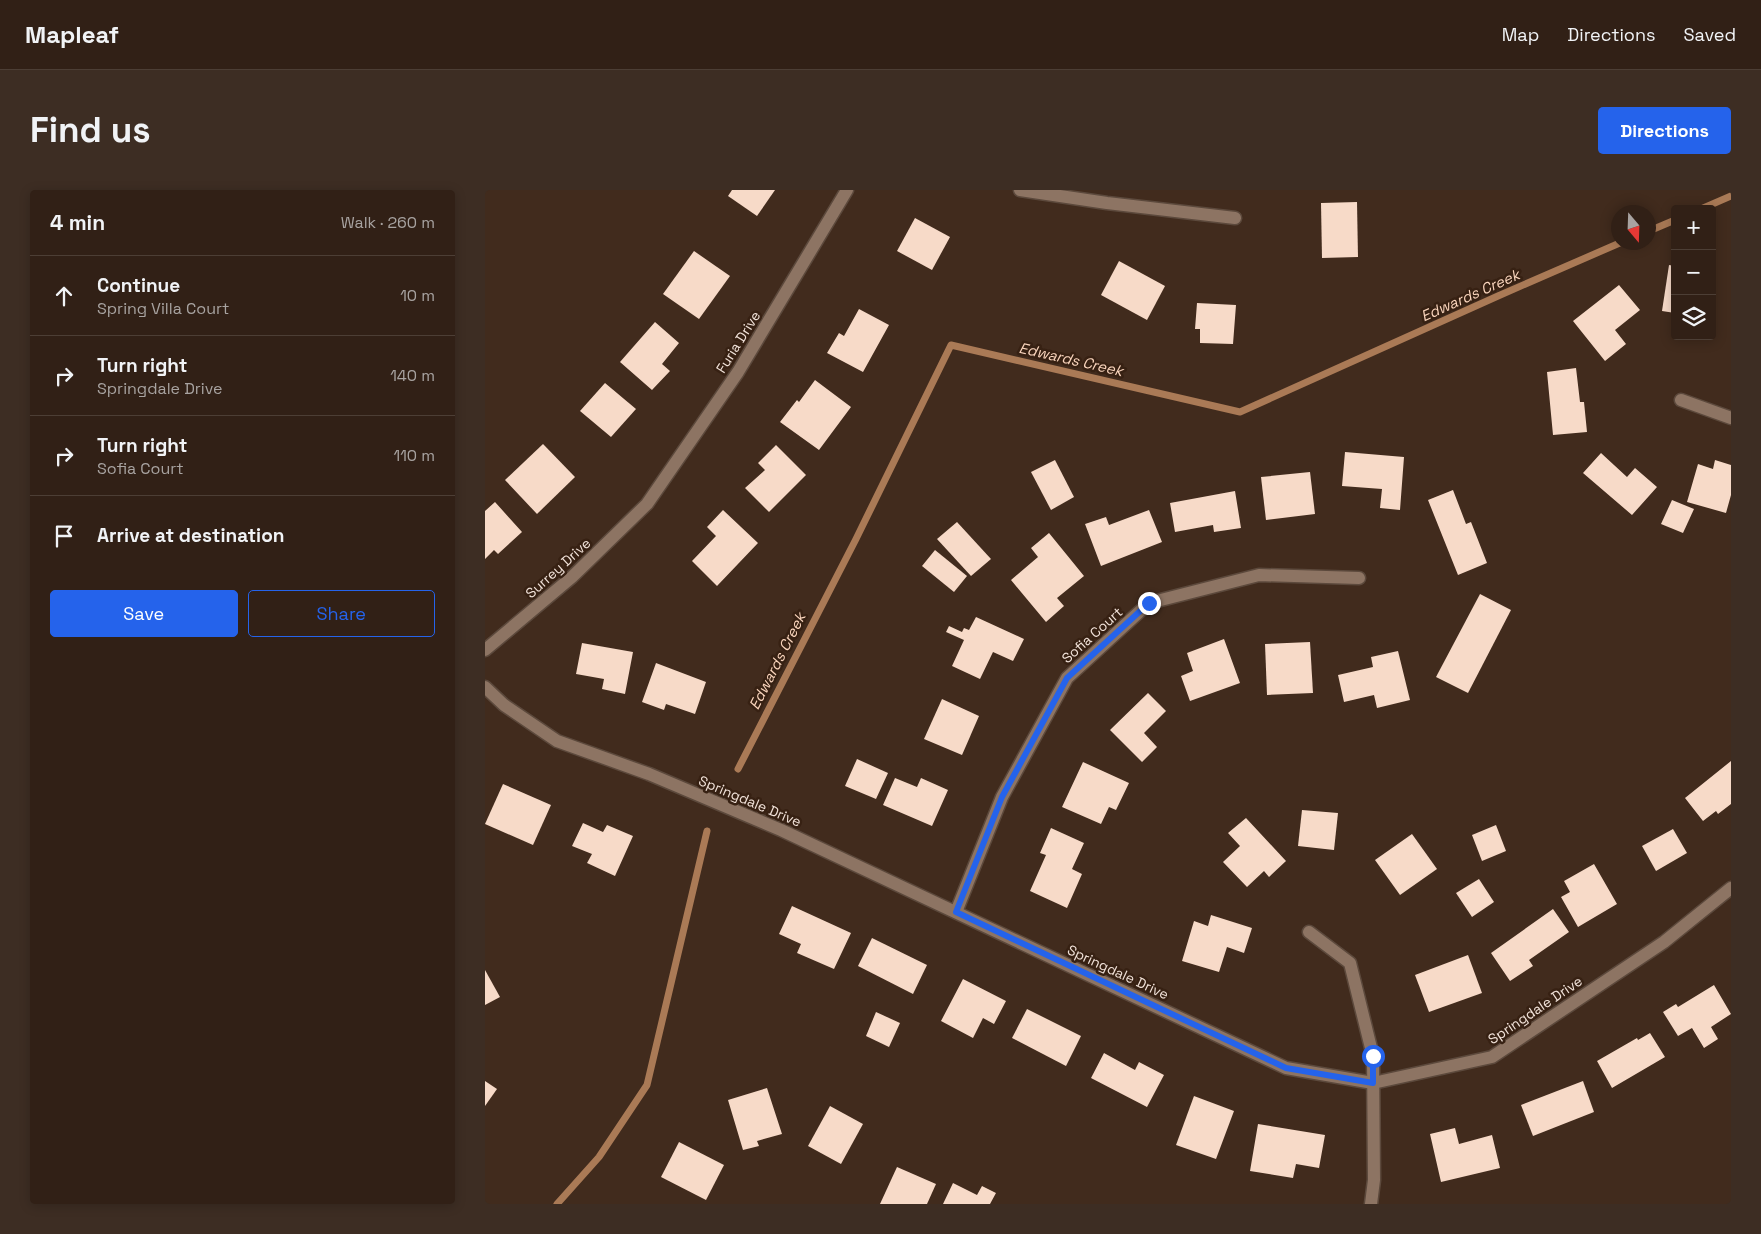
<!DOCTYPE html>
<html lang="en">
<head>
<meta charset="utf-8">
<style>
	:root { --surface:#312016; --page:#3d2d23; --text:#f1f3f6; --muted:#a8a3a1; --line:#4c3e35; --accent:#2563eb }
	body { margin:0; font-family:"Space Grotesk",sans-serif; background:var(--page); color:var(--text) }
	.controls { position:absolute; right:15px; top:15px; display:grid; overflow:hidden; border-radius:5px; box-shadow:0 2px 12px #0003 }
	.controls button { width:45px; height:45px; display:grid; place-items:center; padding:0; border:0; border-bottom:1px solid var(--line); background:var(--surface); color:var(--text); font:25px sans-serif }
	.compass { position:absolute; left:1126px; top:15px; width:45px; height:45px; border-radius:50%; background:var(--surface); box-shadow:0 2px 12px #0003; rotate:161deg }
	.stop { position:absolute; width:15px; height:15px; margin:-11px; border:4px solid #2563eb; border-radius:50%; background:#fff }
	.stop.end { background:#2563eb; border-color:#fff; box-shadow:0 1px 5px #0008 }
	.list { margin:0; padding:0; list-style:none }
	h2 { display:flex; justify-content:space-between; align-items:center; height:65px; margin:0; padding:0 20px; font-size:21px }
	h2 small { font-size:16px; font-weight:400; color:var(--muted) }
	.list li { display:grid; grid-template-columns:32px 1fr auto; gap:15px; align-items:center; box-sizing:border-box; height:80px; padding:0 20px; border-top:1px solid var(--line) }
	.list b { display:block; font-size:19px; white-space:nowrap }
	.list p { margin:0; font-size:16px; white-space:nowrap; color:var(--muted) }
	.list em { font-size:16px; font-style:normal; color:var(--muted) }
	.actions { display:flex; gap:10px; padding:15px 20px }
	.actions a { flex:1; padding:11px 0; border:1px solid var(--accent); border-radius:5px; text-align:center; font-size:18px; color:var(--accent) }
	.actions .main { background:var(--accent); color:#fff }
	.icon { flex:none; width:28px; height:28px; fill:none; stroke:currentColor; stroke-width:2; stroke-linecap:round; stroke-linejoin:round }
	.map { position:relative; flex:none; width:1246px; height:1014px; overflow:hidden; border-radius:5px }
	header { display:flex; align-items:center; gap:30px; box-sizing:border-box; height:70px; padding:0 25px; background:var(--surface); border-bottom:1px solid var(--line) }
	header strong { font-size:24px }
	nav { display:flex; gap:28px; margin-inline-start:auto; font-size:18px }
	.intro { display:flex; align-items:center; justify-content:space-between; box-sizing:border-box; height:120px; padding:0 30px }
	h1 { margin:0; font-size:35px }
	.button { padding:12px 22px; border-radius:5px; background:var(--accent); color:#fff; font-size:18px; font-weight:700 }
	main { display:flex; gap:30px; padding:0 30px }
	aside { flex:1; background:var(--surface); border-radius:5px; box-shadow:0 2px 12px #0003 }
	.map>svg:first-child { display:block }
</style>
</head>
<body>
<header>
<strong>Mapleaf</strong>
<nav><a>Map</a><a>Directions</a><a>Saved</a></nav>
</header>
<div class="intro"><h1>Find us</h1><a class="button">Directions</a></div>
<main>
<aside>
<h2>4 min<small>Walk · 260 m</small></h2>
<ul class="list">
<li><svg class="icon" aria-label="ahead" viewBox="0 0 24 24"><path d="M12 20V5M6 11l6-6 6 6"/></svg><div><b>Continue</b><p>Spring Villa Court</p></div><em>10 m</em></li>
<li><svg class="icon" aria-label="right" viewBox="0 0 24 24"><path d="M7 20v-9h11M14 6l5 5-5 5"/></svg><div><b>Turn right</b><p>Springdale Drive</p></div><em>140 m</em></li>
<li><svg class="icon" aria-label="right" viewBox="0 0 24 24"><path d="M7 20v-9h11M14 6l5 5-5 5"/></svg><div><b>Turn right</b><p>Sofia Court</p></div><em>110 m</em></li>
<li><svg class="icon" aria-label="arrive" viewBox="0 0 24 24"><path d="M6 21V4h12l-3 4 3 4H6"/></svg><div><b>Arrive at destination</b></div></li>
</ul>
<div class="actions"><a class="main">Save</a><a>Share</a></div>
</aside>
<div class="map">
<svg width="1246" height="1014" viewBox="0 0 1246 1014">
	<rect width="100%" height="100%" fill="#412b1d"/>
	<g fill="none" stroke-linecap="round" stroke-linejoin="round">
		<g stroke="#aa7a56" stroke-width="7">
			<polyline points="1216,19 1246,6"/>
			<polyline points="1164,41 1190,30"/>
			<polyline points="253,579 371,349 466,155 755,222 1013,106 1137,52"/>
			<polyline points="72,1014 114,967 162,895 222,641"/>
		</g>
	</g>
	<g fill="#f7dac8">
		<polygon points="247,0 290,0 272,26 243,6"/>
		<polygon points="872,12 873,67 837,68 836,13"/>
		<polygon points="430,28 465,47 447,80 412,61"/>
		<polygon points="209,61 245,86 214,129 178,104"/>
		<polygon points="634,71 680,96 662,130 616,105"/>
		<polygon points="1184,75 1190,76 1190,123 1177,121"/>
		<polygon points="1134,95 1155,120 1130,140 1141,154 1120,171 1088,131"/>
		<polygon points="712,113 751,115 748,154 715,153 715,139 710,139"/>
		<polygon points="374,119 404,135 378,182 342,163 354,143 359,146"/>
		<polygon points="170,132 194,153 177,174 185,181 167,200 135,172"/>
		<polygon points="1091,178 1095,212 1099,212 1102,242 1068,245 1062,182"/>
		<polygon points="330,190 366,217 334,260 295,232 312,210 314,212"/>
		<polygon points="120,193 151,219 126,247 95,221"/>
		<polygon points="58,254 90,287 52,324 20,290"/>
		<polygon points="291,255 321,285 284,322 260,298 280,280 273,273"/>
		<polygon points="860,262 919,267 915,320 895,318 897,299 857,296"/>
		<polygon points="1116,263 1142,287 1150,278 1172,297 1147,325 1098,283"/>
		<polygon points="570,270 589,307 566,320 546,282"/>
		<polygon points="1230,270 1246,275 1246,305 1241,323 1202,312 1213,274 1228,279"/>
		<polygon points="825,282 830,324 781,330 776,287"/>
		<polygon points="968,300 981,334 986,332 1002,373 973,385 943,310"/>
		<polygon points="750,301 756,338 729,342 728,335 690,342 685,313"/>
		<polygon points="1187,310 1209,319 1198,343 1176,334"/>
		<polygon points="10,312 37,342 13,364 9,360 0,369 0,321"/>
		<polygon points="238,320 273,353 232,396 207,371 231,346 222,337"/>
		<polygon points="664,320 677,352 616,376 600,334 621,327 624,335"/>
		<polygon points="472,332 506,369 486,386 452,349"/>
		<polygon points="564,343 599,386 572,408 579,416 561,432 526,390 553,367 546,358"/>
		<polygon points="450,360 482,386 469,402 437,376"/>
		<polygon points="995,404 1026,420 983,503 951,487"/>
		<polygon points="491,427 539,449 528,471 508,462 495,489 467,476 479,450 461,442 464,436 477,442 479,438 484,440"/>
		<polygon points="739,449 755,493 705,511 696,486 708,481 702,463"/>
		<polygon points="825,452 828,503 782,505 780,454"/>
		<polygon points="97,453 148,462 140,504 117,499 119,489 91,484"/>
		<polygon points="913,461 925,510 892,518 889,505 859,512 853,485 888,477 886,467"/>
		<polygon points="171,473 221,492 210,524 181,514 179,520 157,512"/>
		<polygon points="663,503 681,521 659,543 672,557 657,572 625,540"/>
		<polygon points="457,509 494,526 477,565 439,549"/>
		<polygon points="372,569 403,583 391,609 360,596"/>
		<polygon points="1246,571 1246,614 1233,624 1231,621 1218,631 1200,608"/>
		<polygon points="598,572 644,593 631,620 624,617 616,634 577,617"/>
		<polygon points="410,588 432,597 436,588 463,600 447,636 398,615"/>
		<polygon points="18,594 66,615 48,655 0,634"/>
		<polygon points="817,620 853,623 849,660 813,656"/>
		<polygon points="761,628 801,671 784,687 779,681 762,697 738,672 755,656 743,643"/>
		<polygon points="98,633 118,642 122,635 148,646 130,686 102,673 107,664 87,656"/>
		<polygon points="1011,635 1021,661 997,671 987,645"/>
		<polygon points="566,638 599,653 587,679 597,684 582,718 545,701 561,665 555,663"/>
		<polygon points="1188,639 1202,663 1171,681 1157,656"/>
		<polygon points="927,644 952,679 915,705 890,670"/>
		<polygon points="1109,674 1132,714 1093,737 1076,707 1085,702 1079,691"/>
		<polygon points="994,689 1009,712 987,727 971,703"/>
		<polygon points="307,716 366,743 349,779 312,763 316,754 294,744"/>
		<polygon points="1068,719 1084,742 1044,770 1048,776 1025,791 1006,763"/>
		<polygon points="726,725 767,738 759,763 742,757 734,782 697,771 709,731 723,736"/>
		<polygon points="387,748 442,775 428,804 373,776"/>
		<polygon points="983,765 997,803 944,822 930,785"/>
		<polygon points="0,780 15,807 0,815"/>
		<polygon points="478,789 521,811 509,834 498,828 488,848 456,831"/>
		<polygon points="1229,795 1246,824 1226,837 1233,849 1219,858 1207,838 1193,846 1178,822 1191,814 1193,817"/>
		<polygon points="542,819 596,846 581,876 527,848"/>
		<polygon points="391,822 415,833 404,857 381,846"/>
		<polygon points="1165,843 1180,867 1127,898 1112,871 1152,848 1153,850"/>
		<polygon points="619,863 650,880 654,872 679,885 662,917 606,888"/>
		<polygon points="0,891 12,899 0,916"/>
		<polygon points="1098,891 1109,922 1048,946 1036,915"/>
		<polygon points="282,898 297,944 272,951 274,956 258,960 243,910"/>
		<polygon points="709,906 749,921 731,969 691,955"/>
		<polygon points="345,916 378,934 356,974 323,956"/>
		<polygon points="773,934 840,945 834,978 811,974 808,988 765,981"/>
		<polygon points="970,938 974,954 1007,945 1015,978 956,992 945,944"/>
		<polygon points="194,952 239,975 221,1010 176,987"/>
		<polygon points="412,977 451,994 442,1014 395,1014"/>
		<polygon points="468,993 492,1005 497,996 511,1003 505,1014 458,1014"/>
	</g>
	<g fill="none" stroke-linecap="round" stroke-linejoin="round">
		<g stroke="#5c493c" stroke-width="15">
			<g id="minor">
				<polyline points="535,0 622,13 750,28"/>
				<polyline points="1196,210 1246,228"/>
				<polyline points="0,460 87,387 162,314 253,182 362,0"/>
				<polyline points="0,497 19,515 72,551 164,584 296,640 801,878 888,893 1007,867 1179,752 1246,698"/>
				<polyline points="471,722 517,607 582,488 664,413 774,385 874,388"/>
				<polyline points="824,742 865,773 888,866 889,990 886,1014"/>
			</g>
		</g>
		<use href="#minor" stroke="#8d7463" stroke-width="12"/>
	</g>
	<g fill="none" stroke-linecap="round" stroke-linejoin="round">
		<polyline stroke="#2563eb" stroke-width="6" points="664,413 582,488 517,607 471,722 801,878 888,893 888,866"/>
	</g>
	<g text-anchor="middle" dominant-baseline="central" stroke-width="5" stroke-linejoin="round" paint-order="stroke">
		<g font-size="14" fill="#f2e3da" stroke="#372113">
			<text transform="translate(253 152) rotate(-58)">Furia Drive</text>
			<text transform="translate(73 378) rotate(-42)">Surrey Drive</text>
			<text transform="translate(607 445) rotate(-42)">Sofia Court</text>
			<text transform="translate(265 611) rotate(23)">Springdale Drive</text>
			<text transform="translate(633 782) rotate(25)">Springdale Drive</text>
			<text transform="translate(1050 820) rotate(-34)">Springdale Drive</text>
		</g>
		<g font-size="15" font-style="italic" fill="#fad5bd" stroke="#372113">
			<text transform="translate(985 105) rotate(-24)">Edwards Creek</text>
			<text transform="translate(586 169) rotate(13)">Edwards Creek</text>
			<text transform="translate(292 471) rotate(-63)">Edwards Creek</text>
		</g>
	</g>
</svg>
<div class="controls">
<button>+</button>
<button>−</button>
<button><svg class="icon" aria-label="layers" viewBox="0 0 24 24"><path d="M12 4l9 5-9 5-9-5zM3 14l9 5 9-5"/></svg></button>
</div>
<svg class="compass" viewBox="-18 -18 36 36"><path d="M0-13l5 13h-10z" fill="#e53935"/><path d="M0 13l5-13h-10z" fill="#a8a3a1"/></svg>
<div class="stop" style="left:888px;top:866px"></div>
<div class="stop end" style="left:664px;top:413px"></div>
</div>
</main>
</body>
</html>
